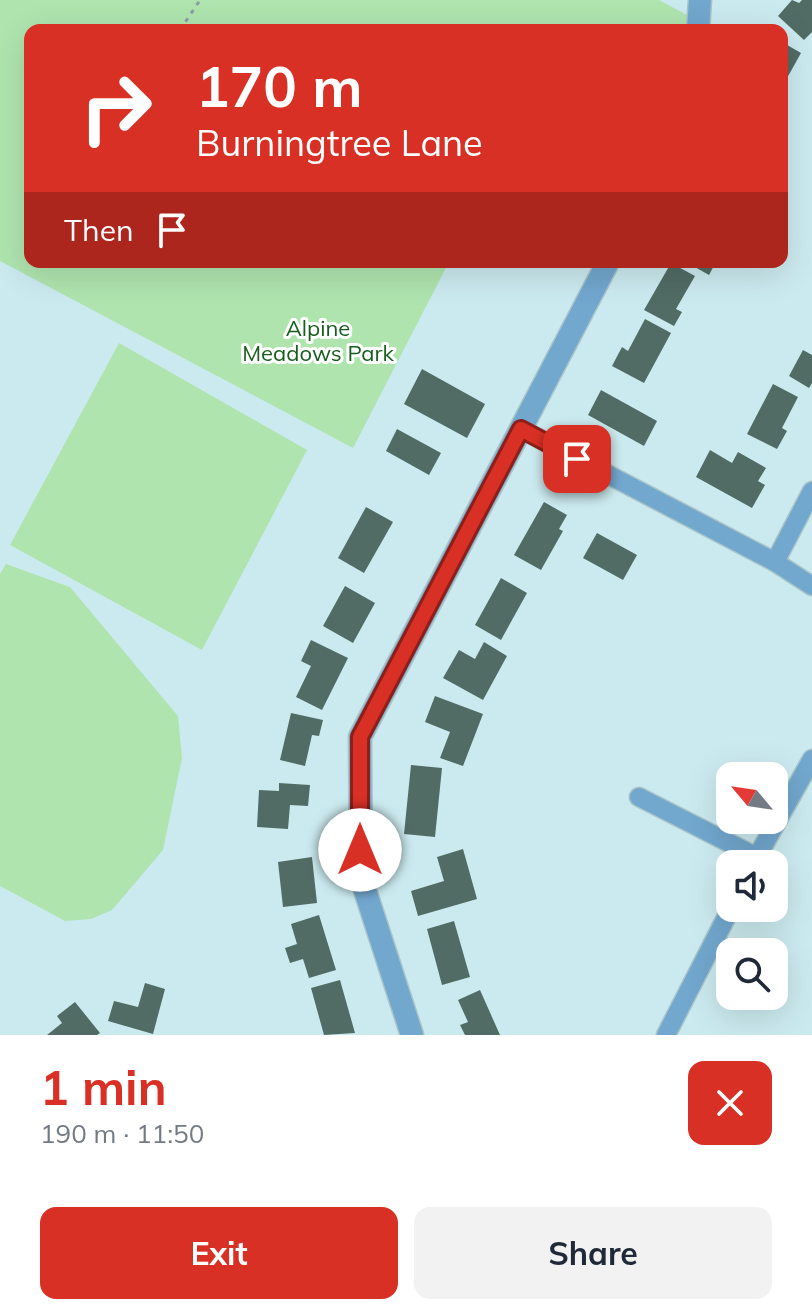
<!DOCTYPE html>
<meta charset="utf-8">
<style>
body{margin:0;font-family:Mulish,sans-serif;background:#f2f2f3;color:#1f2937;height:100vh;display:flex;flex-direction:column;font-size:30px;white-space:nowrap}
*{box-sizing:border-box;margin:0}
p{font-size:26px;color:#747a83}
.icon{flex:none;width:44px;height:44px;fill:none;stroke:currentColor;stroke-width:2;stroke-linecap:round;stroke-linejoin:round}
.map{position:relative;height:1035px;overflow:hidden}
.details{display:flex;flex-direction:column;background:#fff;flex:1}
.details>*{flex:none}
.hud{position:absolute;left:24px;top:24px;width:764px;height:244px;border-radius:16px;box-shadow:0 8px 32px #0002;background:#d93025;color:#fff;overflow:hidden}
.needle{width:52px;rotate:299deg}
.tools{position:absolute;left:716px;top:762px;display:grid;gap:16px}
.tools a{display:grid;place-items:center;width:72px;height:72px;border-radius:16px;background:#fff;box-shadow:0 8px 32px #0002;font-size:40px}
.pin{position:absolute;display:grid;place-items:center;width:68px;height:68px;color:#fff;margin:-34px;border-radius:16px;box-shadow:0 4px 12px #0006}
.me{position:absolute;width:88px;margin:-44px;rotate:0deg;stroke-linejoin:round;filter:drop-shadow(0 0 6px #0008)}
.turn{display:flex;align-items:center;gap:28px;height:168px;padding:0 40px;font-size:36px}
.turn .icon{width:104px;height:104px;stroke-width:2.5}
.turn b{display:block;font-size:56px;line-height:68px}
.then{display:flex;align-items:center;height:76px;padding:0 40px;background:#0003;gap:16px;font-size:30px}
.round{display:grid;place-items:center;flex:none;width:84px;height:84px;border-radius:16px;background:#f2f2f3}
.head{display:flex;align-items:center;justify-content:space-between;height:136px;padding:0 40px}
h1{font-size:48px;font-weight:700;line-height:60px;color:#d93025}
.action{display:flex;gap:16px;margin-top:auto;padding:16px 40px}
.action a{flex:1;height:92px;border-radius:16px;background:#d93025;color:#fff;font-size:32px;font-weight:700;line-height:92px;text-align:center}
.action a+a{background:#f2f2f3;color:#1f2937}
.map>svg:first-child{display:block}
.green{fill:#afe4af}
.building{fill:#516c65}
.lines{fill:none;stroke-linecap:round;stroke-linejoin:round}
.minor-casing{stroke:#a9c5c9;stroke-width:21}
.tertiary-casing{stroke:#a9c5c9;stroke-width:25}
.path{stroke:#869ea2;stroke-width:3;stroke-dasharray:4 6;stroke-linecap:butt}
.minor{stroke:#72a7ce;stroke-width:18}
.tertiary{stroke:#72a7ce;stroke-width:22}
.route-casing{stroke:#8d1f18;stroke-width:20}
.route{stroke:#d93025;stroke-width:14}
.labels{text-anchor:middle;stroke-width:6;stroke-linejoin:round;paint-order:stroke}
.park-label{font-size:22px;fill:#175e1e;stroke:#fff}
</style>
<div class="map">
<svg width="812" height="1035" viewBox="0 0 812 1035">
<rect width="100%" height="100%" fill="#cbeaef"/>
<g class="green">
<polygon points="0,0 659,0 687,15 685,30 30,30 30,262 449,262 353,448 0,261"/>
<polygon points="119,343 307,450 202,650 10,545"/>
<polygon points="6,564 70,587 178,716 182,758 163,850 112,910 91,919 65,921 0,886 0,574"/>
</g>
<g class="building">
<polygon points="792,0 799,3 802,0 812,0 812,32 804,40 778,16"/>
<polygon points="782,42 801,53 782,87"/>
<polygon points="686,262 716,262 709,275"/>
<polygon points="671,263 695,276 676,309 682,312 674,326 644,310"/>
<polygon points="645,319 671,333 644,383 612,366 622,347 628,351"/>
<polygon points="803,350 812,355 812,383 809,388 789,376"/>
<polygon points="422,369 485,404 467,438 404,404"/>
<polygon points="773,384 798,397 782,428 787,431 777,449 747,434"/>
<polygon points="601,390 657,421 644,446 588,415"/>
<polygon points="397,429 441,453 429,475 386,451"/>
<polygon points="710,450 732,463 738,452 766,468 758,481 765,485 752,508 696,477"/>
<polygon points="544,502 567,515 559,529 563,531 541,570 514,555"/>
<polygon points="366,507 393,522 364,573 338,558"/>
<polygon points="597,533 637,555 623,580 583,558"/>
<polygon points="501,578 527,593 501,640 475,625"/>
<polygon points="345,586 375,603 353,643 323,626"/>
<polygon points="311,640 348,658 322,710 296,697 311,666 301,661"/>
<polygon points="484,642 507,656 483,700 443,678 459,650 475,659"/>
<polygon points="435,696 483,714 463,766 440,758 450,732 425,722"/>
<polygon points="291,713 323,720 319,736 312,735 305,766 280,760"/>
<polygon points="411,765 442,768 435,837 404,834"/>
<polygon points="279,783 310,785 308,806 290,805 288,829 257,827 259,790 279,791"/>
<polygon points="463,849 477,899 418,916 411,891 444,881 437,857"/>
<polygon points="312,857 317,903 283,907 278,862"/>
<polygon points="319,915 336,970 309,978 303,959 290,963 285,948 297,944 291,924"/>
<polygon points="454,921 470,977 442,985 427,929"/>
<polygon points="340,980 355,1033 324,1035 311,988"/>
<polygon points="145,983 165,989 153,1034 108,1021 114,1001 138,1007"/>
<polygon points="480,990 500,1035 465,1035 460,1025 468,1022 458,1000"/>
<polygon points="75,1002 100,1033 97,1035 47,1035 62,1023 57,1016"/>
</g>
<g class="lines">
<g class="minor-casing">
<g id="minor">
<polyline points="521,429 775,562 812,586"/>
<polyline points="775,562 812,491"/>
<polyline points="639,797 757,857"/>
<polyline points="753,864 812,759"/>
<polyline points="666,1035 731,908"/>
</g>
</g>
<g class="tertiary-casing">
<g id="tertiary">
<polyline points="698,30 700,0"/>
<polyline points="412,1035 361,878 360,737 608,262"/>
</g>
</g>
<polyline class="path" points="180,30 200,0"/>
<use href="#minor" class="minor"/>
<use href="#tertiary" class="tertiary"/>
</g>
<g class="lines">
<g class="route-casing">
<polyline id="route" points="360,850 360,737 521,429 577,459"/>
</g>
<use href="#route" class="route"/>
</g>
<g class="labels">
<g class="park-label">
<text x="318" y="336">Alpine<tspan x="318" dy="25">Meadows Park</tspan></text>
</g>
</g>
</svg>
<div class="tools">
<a><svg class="needle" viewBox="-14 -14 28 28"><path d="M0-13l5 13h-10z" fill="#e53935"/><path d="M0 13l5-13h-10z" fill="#747a83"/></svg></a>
<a><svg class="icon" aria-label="sound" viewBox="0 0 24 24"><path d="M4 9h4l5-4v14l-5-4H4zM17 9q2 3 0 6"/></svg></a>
<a><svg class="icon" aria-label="search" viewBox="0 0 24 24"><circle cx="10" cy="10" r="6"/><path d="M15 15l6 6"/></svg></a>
</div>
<div class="pin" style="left:577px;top:459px;background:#d93025"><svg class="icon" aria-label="arrive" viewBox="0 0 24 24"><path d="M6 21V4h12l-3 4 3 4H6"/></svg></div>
<svg class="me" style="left:360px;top:850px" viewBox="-20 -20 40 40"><circle r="19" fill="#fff"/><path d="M0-13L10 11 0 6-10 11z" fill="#d93025"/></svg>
<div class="hud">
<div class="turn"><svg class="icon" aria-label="right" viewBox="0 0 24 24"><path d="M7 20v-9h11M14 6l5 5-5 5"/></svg><div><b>170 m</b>Burningtree Lane</div></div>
<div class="then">Then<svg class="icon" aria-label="arrive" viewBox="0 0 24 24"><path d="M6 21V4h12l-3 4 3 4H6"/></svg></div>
</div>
</div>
<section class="details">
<div class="head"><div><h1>1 min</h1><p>190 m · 11:50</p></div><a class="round" style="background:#d93025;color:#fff"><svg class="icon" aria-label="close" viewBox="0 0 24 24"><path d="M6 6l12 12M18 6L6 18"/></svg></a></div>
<div class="action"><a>Exit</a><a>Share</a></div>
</section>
